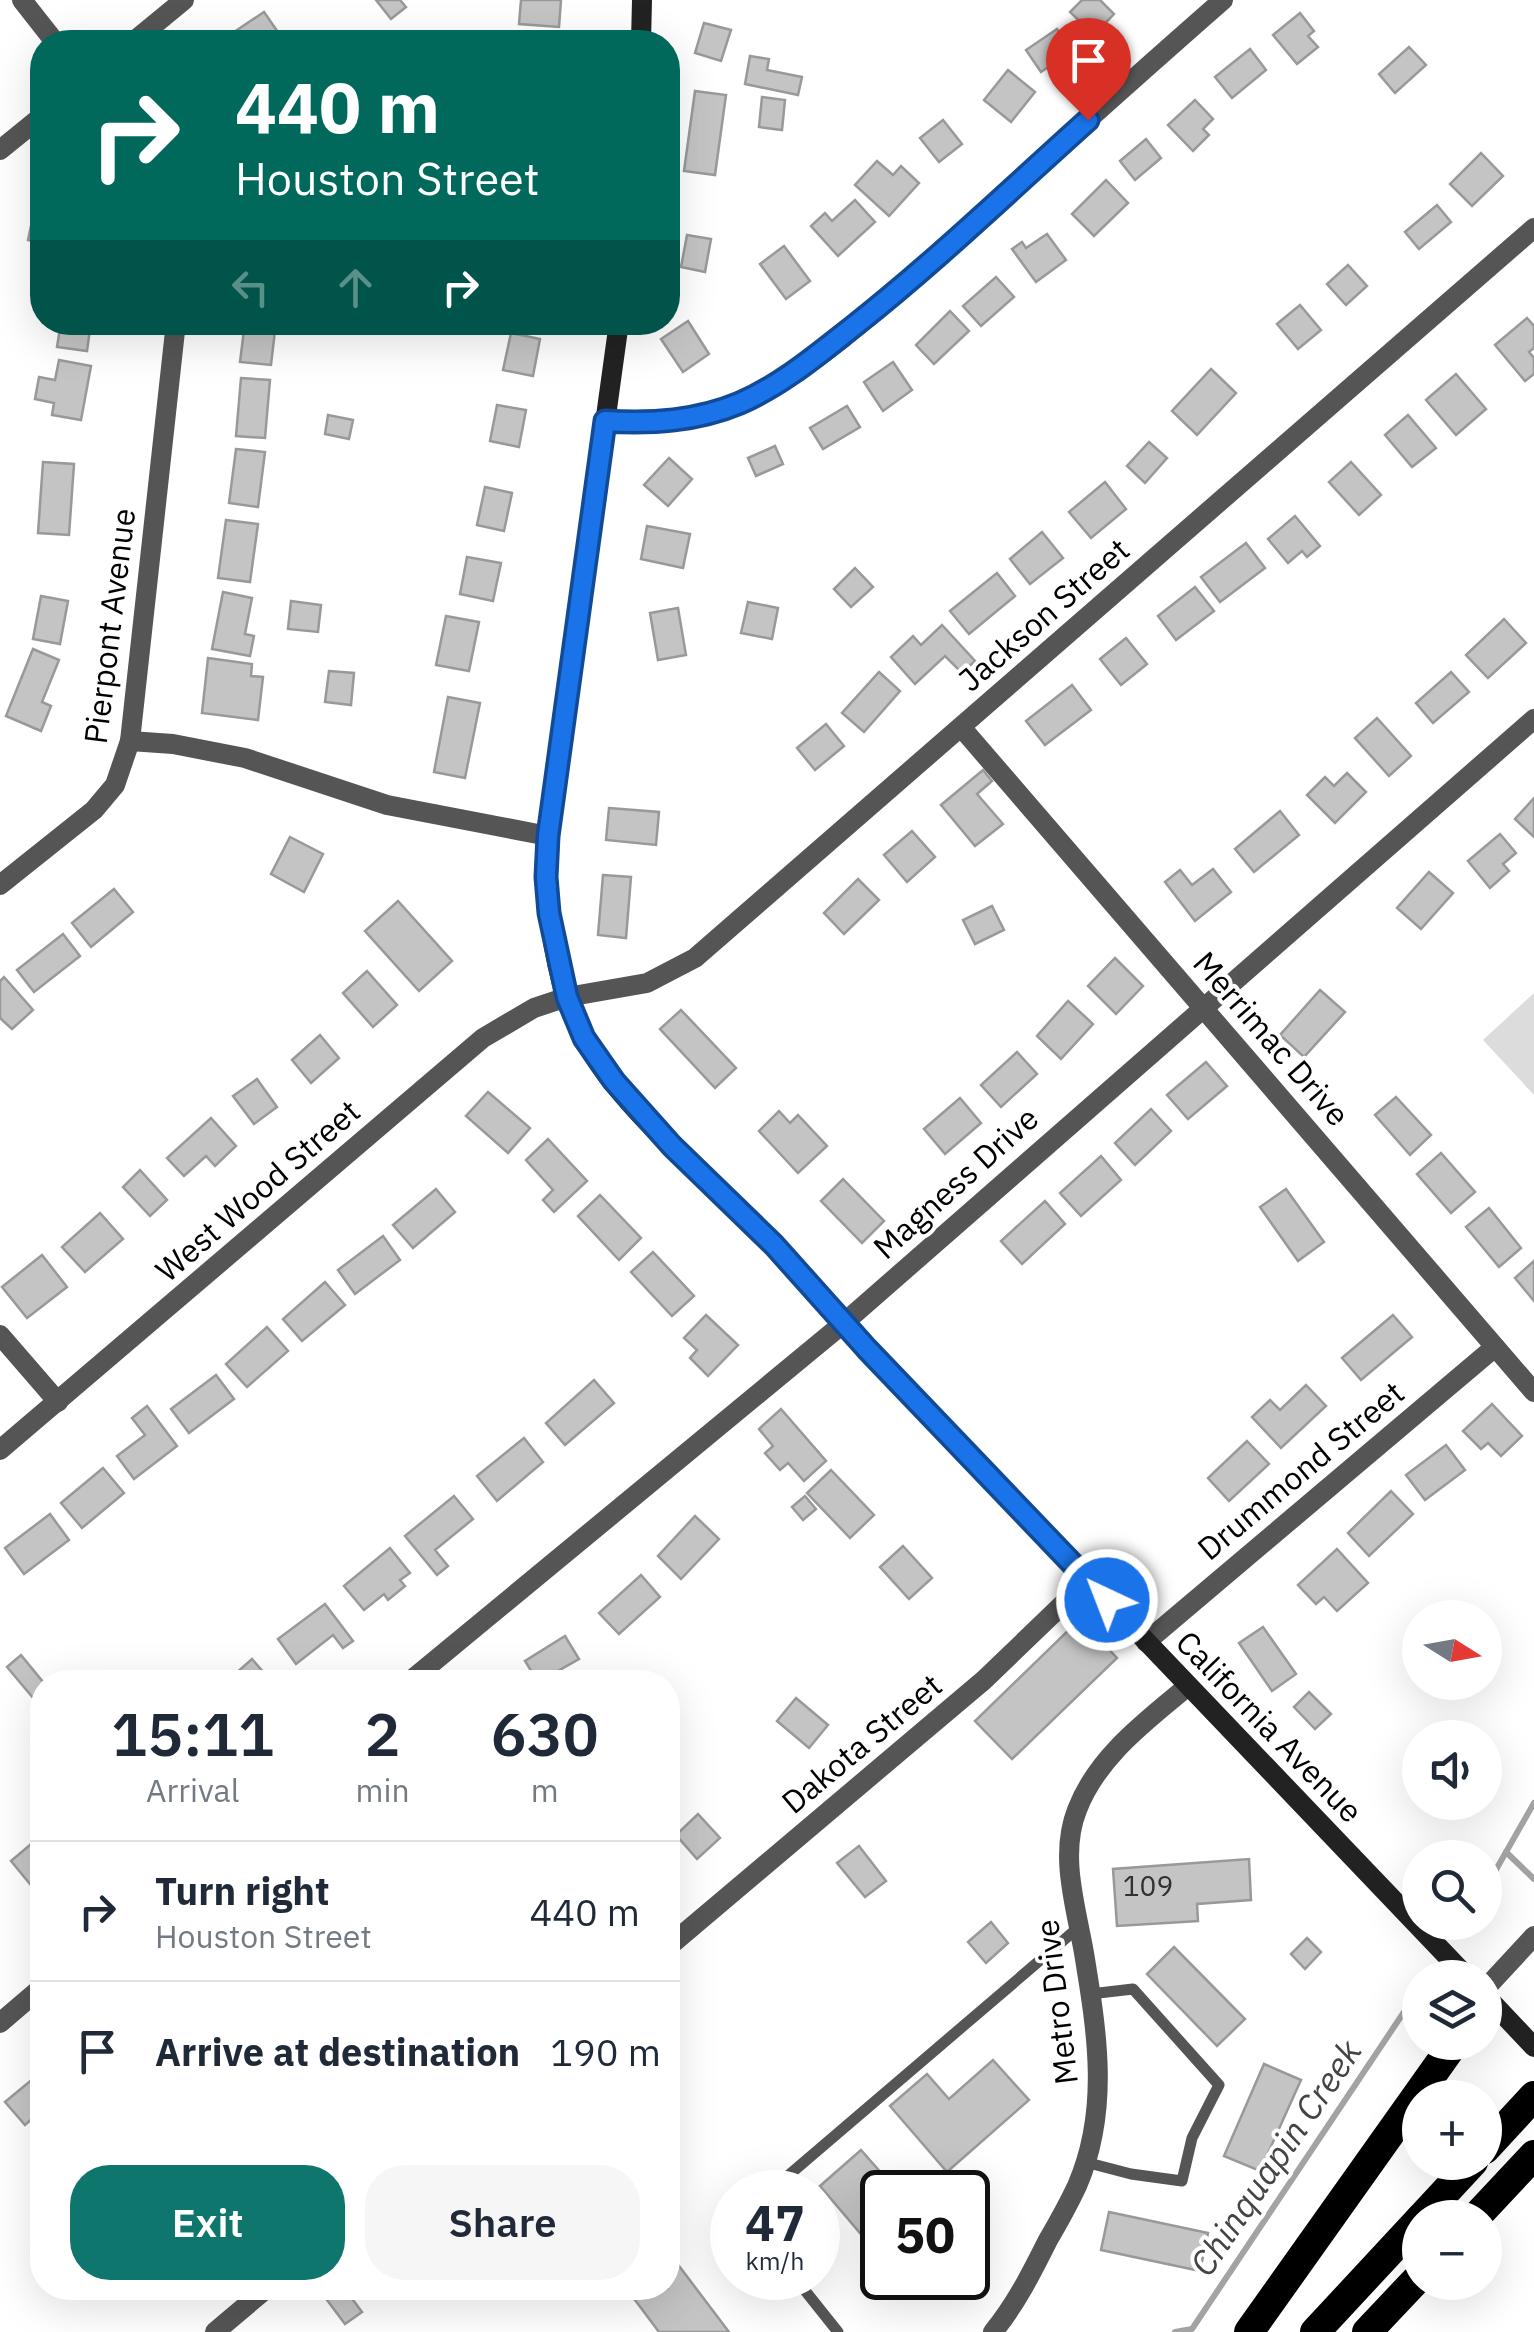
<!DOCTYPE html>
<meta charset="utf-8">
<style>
body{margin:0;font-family:"IBM Plex Sans",sans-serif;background:#f6f6f7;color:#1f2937;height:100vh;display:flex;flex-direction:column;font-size:38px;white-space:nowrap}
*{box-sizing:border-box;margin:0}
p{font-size:32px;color:#747a83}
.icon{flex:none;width:55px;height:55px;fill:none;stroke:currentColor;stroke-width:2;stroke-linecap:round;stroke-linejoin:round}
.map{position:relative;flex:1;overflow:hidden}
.sheet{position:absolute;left:30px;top:1670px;width:650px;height:630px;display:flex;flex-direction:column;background:#fff;border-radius:40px;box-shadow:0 10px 40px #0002}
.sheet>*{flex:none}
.top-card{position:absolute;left:30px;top:30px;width:650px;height:305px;border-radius:40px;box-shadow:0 10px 40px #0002;background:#00695c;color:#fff;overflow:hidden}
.needle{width:65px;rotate:101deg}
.fabs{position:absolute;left:1402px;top:1600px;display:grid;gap:20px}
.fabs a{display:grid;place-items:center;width:100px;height:100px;border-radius:50%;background:#fff;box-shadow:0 10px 40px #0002;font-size:50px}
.speed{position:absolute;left:710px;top:2170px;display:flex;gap:20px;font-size:50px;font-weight:700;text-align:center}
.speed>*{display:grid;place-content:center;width:130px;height:130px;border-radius:50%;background:#fff;box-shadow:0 10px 40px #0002;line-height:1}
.speed small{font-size:25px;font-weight:400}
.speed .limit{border:5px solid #111;border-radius:15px;background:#fff;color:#111}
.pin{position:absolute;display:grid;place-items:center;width:85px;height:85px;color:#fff;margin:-102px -42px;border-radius:50% 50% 50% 0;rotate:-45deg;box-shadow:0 0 10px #0007}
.pin .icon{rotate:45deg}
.me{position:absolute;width:110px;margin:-55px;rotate:317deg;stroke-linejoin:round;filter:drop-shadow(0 0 8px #0008)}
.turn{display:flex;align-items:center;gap:35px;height:210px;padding:0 40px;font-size:45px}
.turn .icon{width:130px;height:130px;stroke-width:2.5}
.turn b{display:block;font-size:70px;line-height:85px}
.lanes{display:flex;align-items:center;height:95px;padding:0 40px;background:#0003;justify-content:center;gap:50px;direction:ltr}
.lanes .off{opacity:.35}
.eta{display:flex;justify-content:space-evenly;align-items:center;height:170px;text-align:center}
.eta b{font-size:60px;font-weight:600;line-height:70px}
.button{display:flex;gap:20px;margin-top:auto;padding:20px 40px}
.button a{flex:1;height:115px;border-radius:40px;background:#0f766e;color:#fff;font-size:40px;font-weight:600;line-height:115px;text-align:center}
.button a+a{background:#f6f6f7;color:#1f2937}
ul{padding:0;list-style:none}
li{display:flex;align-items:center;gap:30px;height:140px;padding:0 40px;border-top:2px solid #e0e1e3}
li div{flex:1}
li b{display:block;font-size:38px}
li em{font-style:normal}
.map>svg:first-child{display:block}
.green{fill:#dcdcdc}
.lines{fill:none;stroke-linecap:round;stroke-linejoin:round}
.stream{stroke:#a3a3a3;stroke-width:6}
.building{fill:#c4c4c4;stroke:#999;stroke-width:2.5}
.service{stroke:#555;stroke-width:11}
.minor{stroke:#555;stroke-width:20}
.tertiary{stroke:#555;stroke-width:20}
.secondary{stroke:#222;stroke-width:20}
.motorway{stroke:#000;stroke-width:30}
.route-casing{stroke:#114b97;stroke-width:25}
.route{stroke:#1a73e8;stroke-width:18}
.labels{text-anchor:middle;stroke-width:8;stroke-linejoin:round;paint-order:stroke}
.number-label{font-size:28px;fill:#313131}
.street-label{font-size:32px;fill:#000;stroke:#fff}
.water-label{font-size:35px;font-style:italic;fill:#444;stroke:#fff}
</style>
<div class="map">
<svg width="1534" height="2332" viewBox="0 0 1534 2332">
<rect width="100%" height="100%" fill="#fff"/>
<polygon class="green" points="1534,993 1534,1095 1483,1040"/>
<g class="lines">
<g class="stream">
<polyline points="1506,1852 1534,1879"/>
<polyline points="1485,1889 1534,1803"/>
<polyline points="1463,1928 1467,1922"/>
<polyline points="1175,2332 1192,2329 1412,2000"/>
</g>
</g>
<g class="building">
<polygon points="376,0 400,0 406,7 391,19"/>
<polygon points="521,0 561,0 559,27 519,24"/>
<polygon points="1082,0 1100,0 1114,14 1094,35 1070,12"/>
<polygon points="264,12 282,38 276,42 246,42 237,30"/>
<polygon points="1300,13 1314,31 1308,36 1318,47 1297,64 1273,35"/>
<polygon points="704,23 731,30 721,61 695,53"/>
<polygon points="1057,29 1071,51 1041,72 1026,50"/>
<polygon points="1409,47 1426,65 1395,93 1379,74"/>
<polygon points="1250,49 1266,70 1232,98 1215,77"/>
<polygon points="750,56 769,59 767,70 802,77 798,95 745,84"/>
<polygon points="1008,70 1035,92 1011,122 984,100"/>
<polygon points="695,91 726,95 715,175 684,171"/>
<polygon points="762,97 785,100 782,130 759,127"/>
<polygon points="1195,100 1213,119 1203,129 1209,135 1193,151 1168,125"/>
<polygon points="943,120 962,144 939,162 920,138"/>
<polygon points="1146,139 1161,158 1135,180 1120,161"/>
<polygon points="1481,153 1503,176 1472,206 1450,184"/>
<polygon points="877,161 893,175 901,166 919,183 889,216 855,185"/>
<polygon points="1106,180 1128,203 1094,236 1072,214"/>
<polygon points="855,200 875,222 838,256 811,226 825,213 832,221"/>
<polygon points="1437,205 1451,222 1419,249 1405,232"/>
<polygon points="34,212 42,213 42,243 28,240"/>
<polygon points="1047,234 1066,260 1036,282 1012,249 1022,242 1026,248"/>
<polygon points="687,235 711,239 705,272 681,267"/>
<polygon points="784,246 810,281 786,299 760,264"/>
<polygon points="1348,265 1367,286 1346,305 1327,284"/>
<polygon points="996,277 1014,297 981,326 963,306"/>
<polygon points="1300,305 1321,330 1298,349 1277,324"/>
<polygon points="950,311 969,331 934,364 916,345"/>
<polygon points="1527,318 1534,326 1534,348 1529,352 1534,358 1534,374 1525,381 1495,345"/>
<polygon points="688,321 709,354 683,372 661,339"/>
<polygon points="61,322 91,322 87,351 57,347"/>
<polygon points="245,322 276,322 271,365 240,362"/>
<polygon points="511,333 540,339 533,376 503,370"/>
<polygon points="59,360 91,366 81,420 52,415 54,403 35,399 39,377 55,380"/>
<polygon points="893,362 912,390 883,411 864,382"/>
<polygon points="1211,369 1236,393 1197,435 1172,411"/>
<polygon points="1456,374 1486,409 1456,435 1426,400"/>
<polygon points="241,378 270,380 265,438 236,436"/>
<polygon points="497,405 526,410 519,447 490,441"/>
<polygon points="847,406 860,427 823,449 810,428"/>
<polygon points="328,415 353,420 349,439 325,434"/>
<polygon points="1408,415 1436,448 1412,467 1385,435"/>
<polygon points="1149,442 1167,458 1145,483 1127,466"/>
<polygon points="775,446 783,464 756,476 748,458"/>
<polygon points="236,449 265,452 258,507 229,503"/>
<polygon points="669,458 692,479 668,506 644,485"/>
<polygon points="43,462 74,464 69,535 38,533"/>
<polygon points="1351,462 1381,495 1359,515 1329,482"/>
<polygon points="1105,482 1126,509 1091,538 1069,512"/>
<polygon points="485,487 512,493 504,531 477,525"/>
<polygon points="1295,516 1320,546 1307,557 1302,551 1288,563 1268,539"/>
<polygon points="226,520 258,524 250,582 218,578"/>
<polygon points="647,526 690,534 683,568 641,559"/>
<polygon points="1042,532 1063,558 1030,584 1010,559"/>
<polygon points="1246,543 1265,568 1220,602 1201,577"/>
<polygon points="467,557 501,563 493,601 460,594"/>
<polygon points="855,568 873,587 851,607 834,589"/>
<polygon points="997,573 1015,596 969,634 950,611"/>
<polygon points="1195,587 1214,611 1176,640 1158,616"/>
<polygon points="223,592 252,598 245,634 254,636 250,656 212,649"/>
<polygon points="41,596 68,601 60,644 33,639"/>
<polygon points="291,601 321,605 318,632 288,629"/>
<polygon points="748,602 778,608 772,639 741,633"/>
<polygon points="678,608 686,655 658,660 650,613"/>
<polygon points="446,616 479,622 469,671 436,665"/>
<polygon points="1504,619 1526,643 1488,678 1466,655"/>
<polygon points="942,625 975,661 962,673 945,656 915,684 891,657 913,636 921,645"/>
<polygon points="1126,638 1147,664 1121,685 1100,659"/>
<polygon points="33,649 59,660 42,702 51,706 41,731 6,716"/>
<polygon points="208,658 252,664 251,676 263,677 258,720 202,713"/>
<polygon points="329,671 354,673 351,705 325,702"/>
<polygon points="879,672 900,691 864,732 842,713"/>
<polygon points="1451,672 1469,692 1433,723 1416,703"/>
<polygon points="1072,685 1091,710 1045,745 1026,721"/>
<polygon points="448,697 480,703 465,778 434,772"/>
<polygon points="1377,718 1411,756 1389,776 1355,738"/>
<polygon points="826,724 844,746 815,770 797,748"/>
<polygon points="983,770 992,781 977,794 1003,824 975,846 941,805"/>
<polygon points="1347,773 1366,792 1335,823 1307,795 1325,777 1334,786"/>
<polygon points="1534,798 1534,837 1515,819"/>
<polygon points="609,808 659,812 656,845 606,840"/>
<polygon points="1280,811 1299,835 1254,872 1235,849"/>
<polygon points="912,831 935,857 907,882 884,855"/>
<polygon points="1500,834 1516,853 1503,864 1509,871 1490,888 1468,861"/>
<polygon points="290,837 323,854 304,892 271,874"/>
<polygon points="1213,869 1231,892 1195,921 1165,882 1180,870 1192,885"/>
<polygon points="1429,872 1453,893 1421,929 1397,908"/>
<polygon points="603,875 631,877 626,938 598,935"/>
<polygon points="858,879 879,900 844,934 824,913"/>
<polygon points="114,889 133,912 91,947 72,923"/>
<polygon points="398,901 452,961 419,991 365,931"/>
<polygon points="992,906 1004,930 975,944 963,920"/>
<polygon points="63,934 80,956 34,992 17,970"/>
<polygon points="1115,958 1143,986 1116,1014 1088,986"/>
<polygon points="367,971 397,1005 373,1027 343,993"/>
<polygon points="4,977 33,1010 12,1029 0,1018 0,981"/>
<polygon points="1320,990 1345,1012 1304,1057 1280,1035"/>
<polygon points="1068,1001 1093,1024 1061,1059 1037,1036"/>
<polygon points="681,1010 736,1068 715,1088 660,1029"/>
<polygon points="320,1035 339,1058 311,1083 292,1060"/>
<polygon points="1017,1052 1037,1074 1001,1107 981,1085"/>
<polygon points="1206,1062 1227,1086 1188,1119 1167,1095"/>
<polygon points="257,1079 277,1107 254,1124 233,1096"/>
<polygon points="488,1092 530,1128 508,1153 466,1116"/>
<polygon points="1396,1097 1431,1135 1410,1155 1375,1115"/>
<polygon points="960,1098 981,1123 945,1154 924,1129"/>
<polygon points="1151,1109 1171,1131 1135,1165 1115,1143"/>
<polygon points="779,1111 790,1123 798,1115 827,1146 798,1173 759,1131"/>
<polygon points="211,1118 236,1146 215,1166 206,1156 184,1176 167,1158"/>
<polygon points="548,1139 587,1181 554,1212 543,1200 553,1190 526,1160"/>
<polygon points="1441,1153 1475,1192 1451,1213 1417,1174"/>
<polygon points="1101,1156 1121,1180 1081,1216 1060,1193"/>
<polygon points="140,1170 167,1200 150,1216 123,1187"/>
<polygon points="843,1179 884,1221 862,1243 821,1201"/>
<polygon points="436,1189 455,1212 413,1248 393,1225"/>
<polygon points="1286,1189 1324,1242 1298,1261 1260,1207"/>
<polygon points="600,1195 641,1238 619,1260 578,1216"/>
<polygon points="1045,1201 1065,1224 1022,1264 1001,1241"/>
<polygon points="1489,1208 1521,1248 1499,1267 1466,1227"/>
<polygon points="100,1213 123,1239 85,1272 62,1247"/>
<polygon points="383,1236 400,1260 355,1294 338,1270"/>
<polygon points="653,1252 694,1296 672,1316 631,1272"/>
<polygon points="42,1255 67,1287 27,1318 2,1287"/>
<polygon points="1534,1261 1534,1301 1515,1278"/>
<polygon points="325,1282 345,1305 302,1341 283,1319"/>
<polygon points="706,1315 738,1345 708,1376 690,1358 697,1350 684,1338"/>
<polygon points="1393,1315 1412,1337 1361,1380 1342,1358"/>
<polygon points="267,1327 288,1351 247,1387 226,1364"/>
<polygon points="216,1375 234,1399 189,1433 171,1409"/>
<polygon points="594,1380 614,1403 565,1445 546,1423"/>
<polygon points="1306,1385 1326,1406 1281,1448 1252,1417 1270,1400 1280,1410"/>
<polygon points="1492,1404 1522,1436 1501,1456 1488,1443 1481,1449 1463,1431"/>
<polygon points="147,1406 177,1446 134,1479 117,1456 145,1435 132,1418"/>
<polygon points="781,1409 826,1461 804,1481 788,1463 780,1470 765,1453 773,1446 759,1429"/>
<polygon points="524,1438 543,1462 497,1501 477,1476"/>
<polygon points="1247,1441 1269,1464 1229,1501 1208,1478"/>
<polygon points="1446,1445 1465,1470 1425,1500 1406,1475"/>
<polygon points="103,1468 124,1493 82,1528 61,1503"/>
<polygon points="831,1470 874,1515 850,1538 807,1493"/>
<polygon points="1391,1491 1413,1514 1369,1556 1348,1533"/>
<polygon points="454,1496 473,1519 435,1550 448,1566 437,1575 405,1536"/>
<polygon points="805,1496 816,1509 803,1520 792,1507"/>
<polygon points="50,1514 69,1540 24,1574 5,1548"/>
<polygon points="695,1516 719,1539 681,1579 658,1556"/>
<polygon points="903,1546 932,1578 909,1599 880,1567"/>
<polygon points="390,1548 410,1573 400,1580 405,1586 388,1600 384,1594 364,1610 344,1586"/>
<polygon points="1337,1549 1368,1583 1337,1611 1324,1597 1316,1604 1298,1585"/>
<polygon points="641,1575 660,1597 619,1634 599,1613"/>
<polygon points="325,1604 353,1641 343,1648 333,1635 296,1664 278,1639"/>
<polygon points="1080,1619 1117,1658 1012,1759 975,1721"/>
<polygon points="1263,1627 1296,1674 1272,1691 1239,1643"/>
<polygon points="565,1636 579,1659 551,1675 556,1682 538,1682 525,1661"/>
<polygon points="21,1655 43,1682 42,1692 34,1699 7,1667"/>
<polygon points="252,1659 272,1682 226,1682"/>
<polygon points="1309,1692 1331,1714 1315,1729 1294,1707"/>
<polygon points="796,1698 828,1725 809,1748 777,1721"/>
<polygon points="698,1814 720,1838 697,1859 676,1835"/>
<polygon points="42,1835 42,1875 30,1884 11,1861"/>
<polygon points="859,1846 886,1881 865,1897 837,1863"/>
<polygon points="1249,1859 1251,1900 1197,1904 1198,1921 1117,1926 1113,1869"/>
<polygon points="991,1922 1008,1943 986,1963 968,1942"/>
<polygon points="1307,1938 1321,1952 1305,1969 1291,1954"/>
<polygon points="1174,1947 1245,2019 1217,2046 1147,1974"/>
<polygon points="993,2060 1029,2100 947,2172 890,2106 927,2074 949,2099"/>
<polygon points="1264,2064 1301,2080 1260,2171 1224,2156"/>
<polygon points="40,2073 42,2110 25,2125 5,2102"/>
<polygon points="861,2150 898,2192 882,2192 882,2259 820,2186"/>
<polygon points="1109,2212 1208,2233 1200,2271 1101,2250"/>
<polygon points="670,2254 729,2332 659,2332 626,2288 668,2288 668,2256"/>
<polygon points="335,2288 344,2288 362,2312 345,2324 324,2296"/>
</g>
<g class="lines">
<g class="service">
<polyline points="1085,2162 1131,2174 1182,2181 1192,2138 1219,2085 1133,1989 1090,1994"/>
<polyline points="769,2192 1079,1927"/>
<polyline points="795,2278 838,2332"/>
</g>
<g class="minor">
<polyline points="22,0 55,42"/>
<polyline points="133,42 184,0"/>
<polyline points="0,150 42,116"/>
<path d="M605 421C651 424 696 421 739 403 816 371 895 294 957 238 1045 158 1134 78 1223 0"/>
<polyline points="961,727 1534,1392"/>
<polyline points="130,741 173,744 245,758 387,805 548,836"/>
<polyline points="0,885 94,810 115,785 130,741 176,322"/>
<polyline points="567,997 647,983 695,958 1534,228"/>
<polyline points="0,1335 58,1402"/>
<polyline points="1146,1642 1495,1347"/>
<polyline points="409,1682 845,1322 1534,719"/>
<polyline points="668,1947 984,1680 1088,1580"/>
<polyline points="0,2023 42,1987"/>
<polyline points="215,2332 267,2288"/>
<path d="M993 2332C1016 2304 1032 2272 1048 2240 1058 2223 1068 2205 1077 2186 1110 2110 1097 2032 1084 1953 1076 1907 1059 1855 1077 1810 1097 1757 1146 1721 1188 1686"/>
</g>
<g class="tertiary">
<polyline points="0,1450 483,1038 534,1008 567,997"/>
<polyline points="1485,1989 1534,1936"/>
</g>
<g class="secondary">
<polyline points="641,42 642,0"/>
<path d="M619 322 548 836C545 903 552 977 583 1038 614 1097 678 1152 726 1198 776 1246 824 1296 867 1349L1468 1978"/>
<polyline points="1485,1995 1534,2047"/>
</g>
<g class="motorway">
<polyline points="1485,2149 1534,2096"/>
<polyline points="1421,2218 1473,2162"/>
<polyline points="1475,2218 1534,2155"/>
<polyline points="1249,2332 1455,2042"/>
<polyline points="1315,2332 1420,2219"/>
<polyline points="1367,2332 1420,2276"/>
</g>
</g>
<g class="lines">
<g class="route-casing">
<path id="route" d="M1088 120C1011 189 935 262 854 326 817 355 783 384 740 403 697 421 652 424 605 421L548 836 546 877 549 913 567 997 584 1038 614 1081 672 1146 774 1245 867 1349 1107 1600"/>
</g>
<use href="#route" class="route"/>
</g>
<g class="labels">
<g class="number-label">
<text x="1148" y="1896">109</text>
</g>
<g class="street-label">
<text transform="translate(1044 615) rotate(-41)" y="11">Jackson Street</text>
<text transform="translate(110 626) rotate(-83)" y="11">Pierpont Avenue</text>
<text transform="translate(1271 1039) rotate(49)" y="11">Merrimac Drive</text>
<text transform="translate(956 1183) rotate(-42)" y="11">Magness Drive</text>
<text transform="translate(258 1191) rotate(-41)" y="11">West Wood Street</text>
<text transform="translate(1301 1471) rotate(-40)" y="11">Drummond Street</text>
<text transform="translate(1269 1727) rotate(46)" y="11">California Avenue</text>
<text transform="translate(862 1744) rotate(-40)" y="11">Dakota Street</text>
<text transform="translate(1057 2002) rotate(-97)" y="11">Metro Drive</text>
</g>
<g class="water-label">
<text transform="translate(1276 2158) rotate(-56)" y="12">Chinquapin Creek</text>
</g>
</g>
</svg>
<div class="fabs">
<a><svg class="needle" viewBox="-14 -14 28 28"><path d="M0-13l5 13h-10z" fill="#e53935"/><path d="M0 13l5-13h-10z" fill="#747a83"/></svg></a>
<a><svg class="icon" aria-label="sound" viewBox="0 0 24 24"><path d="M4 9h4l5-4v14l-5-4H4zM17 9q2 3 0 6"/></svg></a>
<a><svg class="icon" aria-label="search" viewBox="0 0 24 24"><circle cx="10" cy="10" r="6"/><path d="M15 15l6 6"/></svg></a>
<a><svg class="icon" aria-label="layers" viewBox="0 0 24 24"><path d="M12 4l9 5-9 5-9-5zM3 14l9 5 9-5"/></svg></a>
<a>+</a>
<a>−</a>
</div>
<div class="speed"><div>47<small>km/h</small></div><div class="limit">50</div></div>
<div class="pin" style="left:1088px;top:120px;background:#d93025"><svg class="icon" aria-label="arrive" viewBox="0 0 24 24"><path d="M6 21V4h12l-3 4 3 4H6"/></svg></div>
<svg class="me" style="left:1107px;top:1600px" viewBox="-20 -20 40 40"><circle r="17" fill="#1a73e8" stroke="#fff" stroke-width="3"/><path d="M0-11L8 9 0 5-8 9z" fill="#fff"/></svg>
<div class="top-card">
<div class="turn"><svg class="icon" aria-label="right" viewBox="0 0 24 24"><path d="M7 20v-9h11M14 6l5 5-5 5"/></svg><div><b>440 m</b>Houston Street</div></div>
<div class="lanes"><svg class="icon off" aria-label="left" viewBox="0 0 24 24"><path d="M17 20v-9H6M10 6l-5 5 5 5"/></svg><svg class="icon off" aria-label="ahead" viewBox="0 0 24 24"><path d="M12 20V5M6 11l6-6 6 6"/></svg><svg class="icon" aria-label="right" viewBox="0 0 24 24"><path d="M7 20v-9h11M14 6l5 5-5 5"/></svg></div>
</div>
<section class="sheet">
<div class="eta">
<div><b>15:11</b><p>Arrival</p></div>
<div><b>2</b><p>min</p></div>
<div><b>630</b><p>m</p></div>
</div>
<ul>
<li><svg class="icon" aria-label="right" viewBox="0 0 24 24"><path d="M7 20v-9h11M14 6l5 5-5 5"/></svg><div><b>Turn right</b><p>Houston Street</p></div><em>440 m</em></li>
<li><svg class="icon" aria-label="arrive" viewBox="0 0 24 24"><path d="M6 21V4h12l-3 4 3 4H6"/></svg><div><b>Arrive at destination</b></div><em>190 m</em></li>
</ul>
<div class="button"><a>Exit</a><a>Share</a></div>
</section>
</div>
